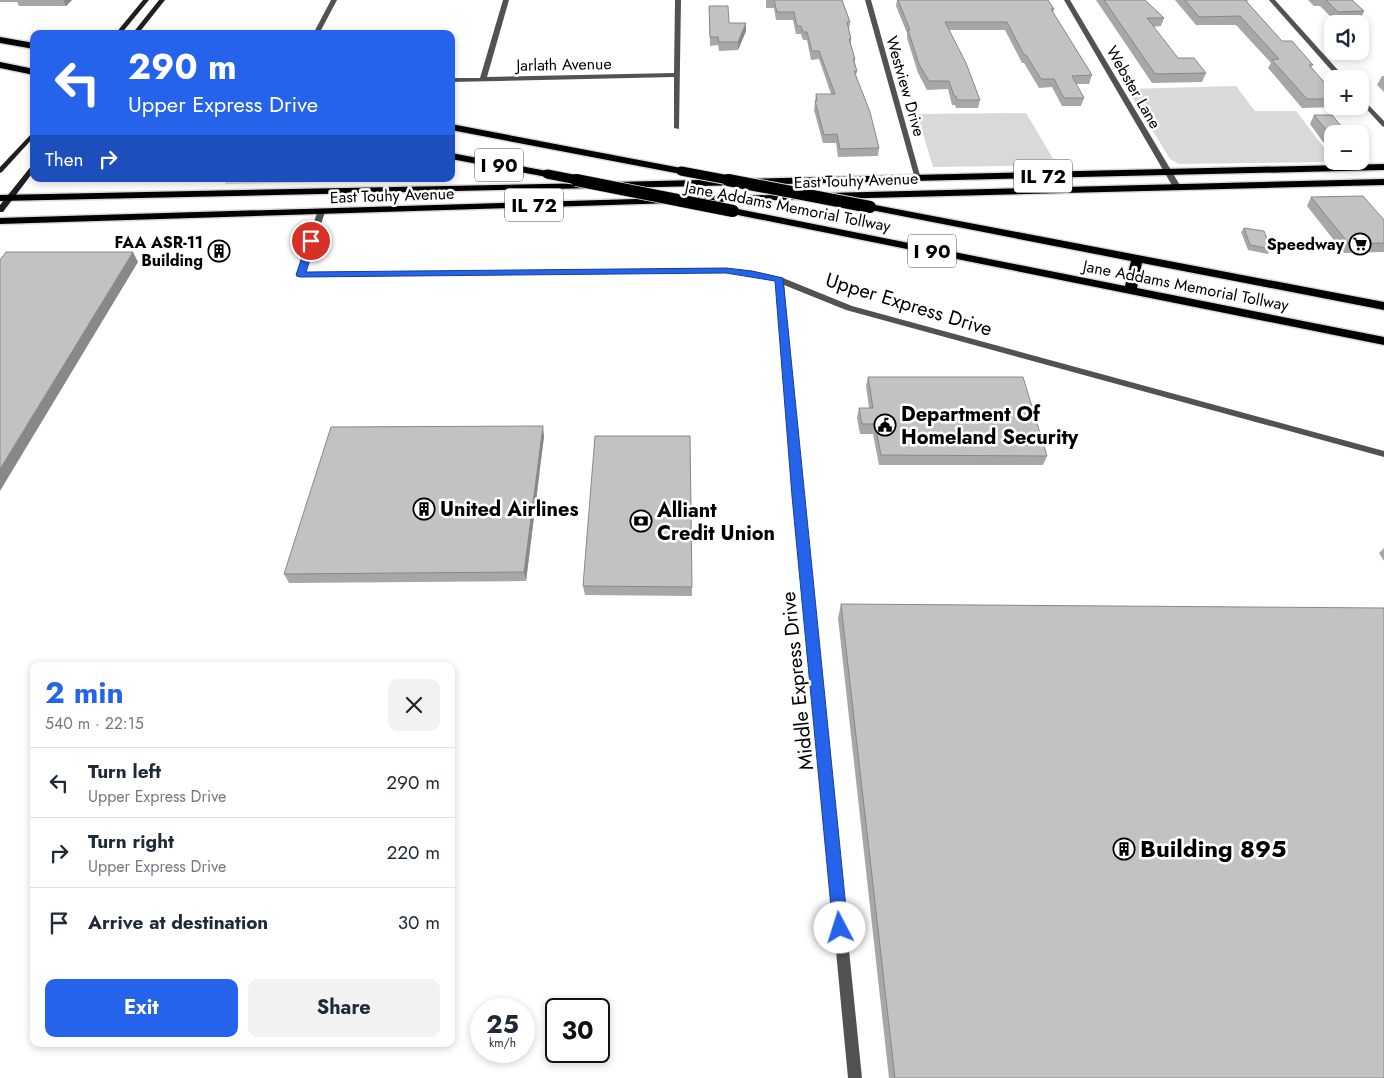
<!DOCTYPE html>
<meta charset="utf-8">
<style>
body{margin:0;font-family:Jost,sans-serif;background:#f2f2f3;color:#1f2937;height:100vh;display:flex;flex-direction:column;font-size:19px;white-space:nowrap}
*{box-sizing:border-box;margin:0}
p{font-size:16px;color:#747a83}
.icon{flex:none;width:28px;height:28px;fill:none;stroke:currentColor;stroke-width:2;stroke-linecap:round;stroke-linejoin:round}
.map{position:relative;flex:1;overflow:hidden}
.side{position:absolute;left:30px;top:662px;width:425px;height:385px;display:flex;flex-direction:column;background:#fff;border-radius:10px;box-shadow:0 2px 8px #0003}
.side>*{flex:none}
.banner{position:absolute;left:30px;top:30px;width:425px;height:152px;border-radius:10px;box-shadow:0 2px 8px #0003;background:#2563eb;color:#fff;overflow:hidden}
.controls{position:absolute;left:1324px;top:15px;display:grid;gap:10px}
.controls a{display:grid;place-items:center;width:45px;height:45px;border-radius:10px;background:#fff;box-shadow:0 2px 8px #0003;font-size:25px}
.speed{position:absolute;left:470px;top:998px;display:flex;gap:10px;font-size:25px;font-weight:700;text-align:center}
.speed>*{display:grid;place-content:center;width:65px;height:65px;border-radius:50%;background:#fff;box-shadow:0 2px 8px #0003;line-height:1}
.speed small{font-size:12px;font-weight:400}
.speed .limit{border:2px solid #111;border-radius:8px;background:#fff;color:#111}
.pin{position:absolute;display:grid;place-items:center;width:42px;height:42px;color:#fff;margin:-21px;border:2px solid #fff;border-radius:50%;box-shadow:0 1px 5px #0007}
.me{position:absolute;width:55px;margin:-28px;rotate:355deg;stroke-linejoin:round;filter:drop-shadow(0 0 4px #0008)}
.turn{display:flex;align-items:center;gap:18px;height:105px;padding:0 15px;font-size:22px}
.turn .icon{width:65px;height:65px;stroke-width:2.5}
.turn b{display:block;font-size:35px;line-height:42px}
.then{display:flex;align-items:center;height:48px;padding:0 15px;background:#0003;gap:10px;font-size:19px}
.round{display:grid;place-items:center;flex:none;width:52px;height:52px;border-radius:10px;background:#f2f2f3}
.overview{display:flex;align-items:center;justify-content:space-between;height:85px;padding:0 15px}
h1{font-size:30px;font-weight:700;line-height:38px;color:#2563eb}
.action{display:flex;gap:10px;margin-top:auto;padding:10px 15px}
.action a{flex:1;height:58px;border-radius:10px;background:#2563eb;color:#fff;font-size:20px;font-weight:700;line-height:58px;text-align:center}
.action a+a{background:#f2f2f3;color:#1f2937}
ul{padding:0;list-style:none}
li{display:flex;align-items:center;gap:15px;height:70px;padding:0 15px;border-top:1px solid #e0e1e3}
li div{flex:1}
li b{display:block;font-size:19px}
li em{font-style:normal}
.map>svg:first-child{display:block}
.green{fill:#d9d9d9}
.lines{fill:none;stroke-linecap:round;stroke-linejoin:round}
.primary-casing{stroke:#dbdbdb;stroke-width:3}
.motorway-casing{stroke:#dbdbdb;stroke-width:3}
.minor{fill:#525252;fill-rule:evenodd}
.secondary{fill:#1f1f1f;fill-rule:evenodd}
.primary{fill:#000;fill-rule:evenodd}
.motorway{fill:#000;fill-rule:evenodd}
.motorway-bridge-far1-casing{stroke:#dbdbdb;stroke-width:11;stroke-linecap:butt}
.motorway-bridge-casing{stroke:#dbdbdb;stroke-width:14;stroke-linecap:butt}
.motorway-bridge-far1{stroke:#000;stroke-width:9}
.motorway-bridge{stroke:#000;stroke-width:12}
.wall{fill:#a7a7a7}
.shaded-wall{fill:#888}
.building{fill:#c2c2c2;stroke:#888}
.route{fill:#2563eb;stroke:#184099}
.labels{text-anchor:middle;stroke-width:5;stroke-linejoin:round;paint-order:stroke}
.far-street-label{font-size:16px;fill:#000;stroke:#fff}
.far-poi-label{font-size:16px;font-weight:bold;fill:#000;stroke:#fff;text-anchor:end}
.shield{fill:#fff;stroke:#4c4c4c;stroke-width:1}
.shield-label{font-size:19px;font-weight:bold;fill:#000}
.street-label{font-size:20px;fill:#000;stroke:#fff}
.poi-label{font-size:20px;font-weight:bold;fill:#000;stroke:#fff;text-anchor:start}
.near-poi-label{font-size:24px;font-weight:bold;fill:#000;stroke:#fff;text-anchor:start}
</style>
<div class="map">
<svg width="1384" height="1078" viewBox="0 0 1384 1078">
<rect width="100%" height="100%" fill="#fff"/>
<g class="green">
<polygon points="1236,86 1255,111 1296,111 1332,158 1332,161 1336,162 1179,164 1170,159 1127,89"/>
<polygon points="1026,113 1057,165 933,167 917,114"/>
<polygon points="227,179 384,179 378,181 225,184"/>
</g>
<g class="lines">
<g class="primary-casing">
<g id="primary">
<polygon points="1384,164 1384,170 614,188 610,185 614,182"/>
<polygon points="1384,179 1384,185 827,199 823,196 827,193"/>
<polygon points="592,183 595,184 595,188 0,201 0,195"/>
<polygon points="805,194 809,197 808,199 692,203 688,200 692,197"/>
<polygon points="670,198 673,199 673,203 0,224 0,218"/>
</g>
</g>
<g class="motorway-casing">
<g id="motorway">
<polygon points="0,37 34,43 34,49 0,43"/>
<polygon points="0,62 34,69 34,75 0,68"/>
<polygon points="451,124 681,168 686,171 681,174 451,130"/>
<polygon points="451,153 547,171 552,174 547,177 451,159"/>
<polygon points="870,204 1384,302 1384,310 1142,263 1137,288 1384,337 1384,345 733,214 728,211 733,208 1125,286 1131,261 866,209 865,207"/>
</g>
</g>
<g class="minor">
<polygon points="331,0 337,0 319,34 313,34"/>
<polygon points="503,0 509,0 487,77 674,73 675,0 681,0 679,129 674,128 674,77 451,82 451,78 480,78"/>
<polygon points="865,0 871,0 921,179 920,180 915,179"/>
<polygon points="1064,0 1070,0 1181,187 1179,188 1173,187"/>
<polygon points="1269,0 1275,0 1346,79 1339,79"/>
<polygon points="1360,96 1384,121 1384,127 1382,126 1360,102"/>
<polygon points="318,210 325,212 305,273 726,268 753,271 783,278 852,306 1384,451 1384,457 846,310 784,285 803,496 862,1078 848,1078 793,496 776,281 753,275 726,272 297,277 296,275"/>
</g>
<g class="secondary">
<polygon points="143,0 149,0 121,34 115,34"/>
<polygon points="159,0 165,0 138,34 132,34"/>
<polygon points="34,131 34,137 2,172 0,173 0,167"/>
<polygon points="34,164 34,171 3,212 0,212 0,205 32,165"/>
</g>
<use href="#primary" class="primary"/>
<use href="#motorway" class="motorway"/>
<g class="motorway-bridge-far1-casing">
<g id="motorway-bridge-far1">
<polyline points="681,171 734,181"/>
<polyline points="547,174 583,181"/>
</g>
</g>
<g class="motorway-bridge-casing">
<g id="motorway-bridge">
<polyline points="576,180 733,211"/>
<polyline points="728,180 870,207"/>
</g>
</g>
<use href="#motorway-bridge-far1" class="motorway-bridge-far1"/>
<use href="#motorway-bridge" class="motorway-bridge"/>
</g>
<g class="wall">
<polygon points="0,0 72,0 66,6 19,6 17,2 0,2"/>
<polygon points="766,0 842,0 850,22 849,30 851,39 851,45 855,59 855,63 857,71 856,76 879,148 878,156 838,157 836,143 823,143 814,110 816,94 831,94 819,59 811,60 807,40 803,40 801,34 796,34 793,20 776,20 774,8 766,8"/>
<polygon points="897,0 1048,0 1054,9 1053,13 1092,75 1089,84 1076,84 1084,98 1081,106 1062,106 1052,87 1039,88 1024,63 1022,63 1005,30 949,30 980,100 978,108 956,108 955,105 952,105 948,89 927,90 918,73 907,38 907,33 896,6"/>
<polygon points="1096,0 1145,0 1164,18 1161,26 1153,27 1178,58 1206,73 1202,82 1152,83"/>
<polygon points="1175,0 1248,0 1247,2 1282,41 1313,65 1311,67 1332,91 1332,106 1336,106 1335,107 1302,108 1268,68 1271,63 1236,25 1196,25"/>
<polygon points="1308,0 1352,0 1364,11 1360,20 1334,20 1320,6 1314,6"/>
<polygon points="709,6 729,23 746,31 738,50 719,51 718,45 710,46"/>
<polygon points="1382,76 1384,76 1384,92 1377,85"/>
<polygon points="1314,115 1346,132 1346,134 1332,134 1332,142 1323,142 1310,124"/>
<polygon points="1311,197 1384,220 1384,252 1344,253 1307,206"/>
<polygon points="1244,228 1271,249 1268,254 1248,250 1241,232"/>
<polygon points="868,377 1047,456 1043,465 879,465 873,434 860,434 857,418 859,408 869,408 866,386"/>
<polygon points="544,436 526,581 289,583 284,574"/>
<polygon points="690,436 692,596 585,595 583,586"/>
<polygon points="1384,548 1384,561 1379,553"/>
<polygon points="841,604 1384,1078 889,1078 838,618"/>
</g>
<g class="shaded-wall">
<polygon points="63,0 72,0 66,6"/>
<polygon points="746,23 746,31 738,50 738,42"/>
<polygon points="133,252 138,262 0,491 0,469"/>
<polygon points="543,426 544,436 526,581 524,572"/>
</g>
<g class="building">
<polygon points="774,0 842,0 850,22 847,22 851,39 849,39 855,59 853,59 857,71 854,71 870,112 879,148 840,149 837,134 824,135 815,101 817,101 816,94 835,94 819,51 812,51 807,32 803,32 801,26 797,26 794,12 777,12"/>
<polygon points="898,0 1048,0 1054,9 1051,9 1092,75 1072,76 1084,98 1064,98 1054,79 1041,79 1026,55 1024,55 1007,22 945,22 966,63 980,100 957,100 956,96 954,96 949,81 929,81 919,64 908,30 910,30"/>
<polygon points="1104,0 1145,0 1164,18 1147,18 1178,58 1194,58 1206,73 1155,74"/>
<polygon points="1185,0 1245,0 1282,41 1292,41 1313,65 1309,65 1332,91 1332,99 1307,99 1272,60 1279,59 1240,16 1199,17"/>
<polygon points="1326,0 1352,0 1364,11 1338,12"/>
<polygon points="709,6 728,6 729,23 746,23 738,42 719,42 718,37 710,37"/>
<polygon points="1314,115 1332,115 1346,132 1328,132"/>
<polygon points="1363,196 1384,220 1384,243 1349,244 1311,197"/>
<polygon points="1244,228 1264,231 1271,249 1250,245"/>
<polygon points="6,252 133,252 0,469 0,260"/>
<polygon points="868,377 1023,377 1047,456 881,455 875,424 862,424 859,408 873,408"/>
<polygon points="543,426 524,572 284,574 331,427"/>
<polygon points="595,436 690,436 692,587 583,586"/>
<polygon points="841,604 1384,608 1384,1078 895,1078"/>
</g>
<polygon class="route" points="308,239 316,241 306,272 726,268 752,271 783,278 848,928 845,934 840,936 835,934 833,928 792,496 775,281 726,273 300,277 296,275"/>
<defs>
<g id="supermarket-ring" transform="scale(1.125)"><circle r="9.5" fill="#fff" stroke="#000" stroke-width="1.5"/><path d="M-6-5.5h2.5l.6 2H6L4.5 2H-2.5L-4.4-4H-6ZM-1.5 3.2a1.3 1.3 0 1 0 .1 0ZM3 3.2a1.3 1.3 0 1 0 .1 0Z" fill="#000"/></g>
<g id="building-ring" transform="scale(1.125)"><circle r="9.5" fill="#fff" stroke="#000" stroke-width="1.5"/><path d="M-4-6H4V6H1V3H-1V6H-4ZM-2.5-4.3h1.7v1.8h-1.7ZM.8-4.3h1.7v1.8H.8ZM-2.5-1h1.7V.8h-1.7ZM.8-1h1.7V.8H.8Z" fill="#000"/></g>
<g id="civic-ring" transform="scale(1.125)"><circle r="9.5" fill="#fff" stroke="#000" stroke-width="1.5"/><path d="M-.6-6.5H3V-4.5H.6V-3L4-1V1h2V6H-6V1h2V-1L-.6-3ZM-1.2 2.5V6h2.4V2.5Z" fill="#000"/></g>
<g id="bank-ring" transform="scale(1.125)"><circle r="9.5" fill="#fff" stroke="#000" stroke-width="1.5"/><path d="M-6-4H6V4H-6ZM0-2.3a2.3 2.3 0 1 0 0 4.6a2.3 2.3 0 1 0 0-4.6Z" fill="#000"/></g>
</defs>
<g fill-rule="evenodd">
<use href="#supermarket-ring" x="1360" y="244"/>
<use href="#building-ring" x="219" y="251"/>
<use href="#civic-ring" x="885" y="425"/>
<use href="#building-ring" x="424" y="509"/>
<use href="#bank-ring" x="641" y="521"/>
<use href="#building-ring" x="1124" y="849"/>
</g>
<g class="labels">
<g class="far-street-label">
<text transform="translate(564 64) rotate(-1)" y="6">Jarlath Avenue</text>
<text transform="translate(906 86) rotate(74)" y="6">Westview Drive</text>
<text transform="translate(1134 87) rotate(60)" y="6">Webster Lane</text>
<text transform="translate(856 180) rotate(-2)" y="6">East Touhy Avenue</text>
<text transform="translate(392 195) rotate(-2)" y="6">East Touhy Avenue</text>
<text transform="translate(788 206) rotate(11)" y="6">Jane Addams Memorial Tollway</text>
<text transform="translate(1186 285) rotate(11)" y="6">Jane Addams Memorial Tollway</text>
</g>
<g class="far-poi-label">
<text x="203" y="248">FAA ASR-11<tspan x="203" dy="18">Building</tspan></text>
<text x="1344" y="250">Speedway</text>
</g>
<g class="shield">
<rect x="475" y="148.5" width="48" height="33" rx="4"/>
<rect x="1014" y="159.5" width="58" height="33" rx="4"/>
<rect x="505" y="188.5" width="58" height="33" rx="4"/>
<rect x="908" y="234.5" width="48" height="33" rx="4"/>
</g>
<g class="shield-label">
<text x="499" y="172">I 90</text>
<text x="1043" y="183">IL 72</text>
<text x="534" y="212">IL 72</text>
<text x="932" y="258">I 90</text>
</g>
<g class="street-label">
<text transform="translate(909 304) rotate(17)" y="7">Upper Express Drive</text>
<text transform="translate(797 681) rotate(-96)" y="7">Middle Express Drive</text>
</g>
<g class="poi-label">
<text x="901" y="421">Department Of<tspan x="901" dy="23">Homeland Security</tspan></text>
<text x="440" y="516">United Airlines</text>
<text x="657" y="517">Alliant<tspan x="657" dy="23">Credit Union</tspan></text>
</g>
<g class="near-poi-label">
<text x="1140" y="857">Building 895</text>
</g>
</g>
</svg>
<div class="controls">
<a><svg class="icon" aria-label="sound" viewBox="0 0 24 24"><path d="M4 9h4l5-4v14l-5-4H4zM17 9q2 3 0 6"/></svg></a>
<a>+</a>
<a>−</a>
</div>
<div class="speed"><div>25<small>km/h</small></div><div class="limit">30</div></div>
<div class="pin" style="left:311px;top:241px;background:#d93025"><svg class="icon" aria-label="arrive" viewBox="0 0 24 24"><path d="M6 21V4h12l-3 4 3 4H6"/></svg></div>
<svg class="me" style="left:840px;top:928px" viewBox="-20 -20 40 40"><circle r="19" fill="#fff"/><path d="M0-13L10 11 0 6-10 11z" fill="#2563eb"/></svg>
<div class="banner">
<div class="turn"><svg class="icon" aria-label="left" viewBox="0 0 24 24"><path d="M17 20v-9H6M10 6l-5 5 5 5"/></svg><div><b>290 m</b>Upper Express Drive</div></div>
<div class="then">Then<svg class="icon" aria-label="right" viewBox="0 0 24 24"><path d="M7 20v-9h11M14 6l5 5-5 5"/></svg></div>
</div>
<section class="side">
<div class="overview"><div><h1>2 min</h1><p>540 m · 22:15</p></div><a class="round"><svg class="icon" aria-label="close" viewBox="0 0 24 24"><path d="M6 6l12 12M18 6L6 18"/></svg></a></div>
<ul>
<li><svg class="icon" aria-label="left" viewBox="0 0 24 24"><path d="M17 20v-9H6M10 6l-5 5 5 5"/></svg><div><b>Turn left</b><p>Upper Express Drive</p></div><em>290 m</em></li>
<li><svg class="icon" aria-label="right" viewBox="0 0 24 24"><path d="M7 20v-9h11M14 6l5 5-5 5"/></svg><div><b>Turn right</b><p>Upper Express Drive</p></div><em>220 m</em></li>
<li><svg class="icon" aria-label="arrive" viewBox="0 0 24 24"><path d="M6 21V4h12l-3 4 3 4H6"/></svg><div><b>Arrive at destination</b></div><em>30 m</em></li>
</ul>
<div class="action"><a>Exit</a><a>Share</a></div>
</section>
</div>
